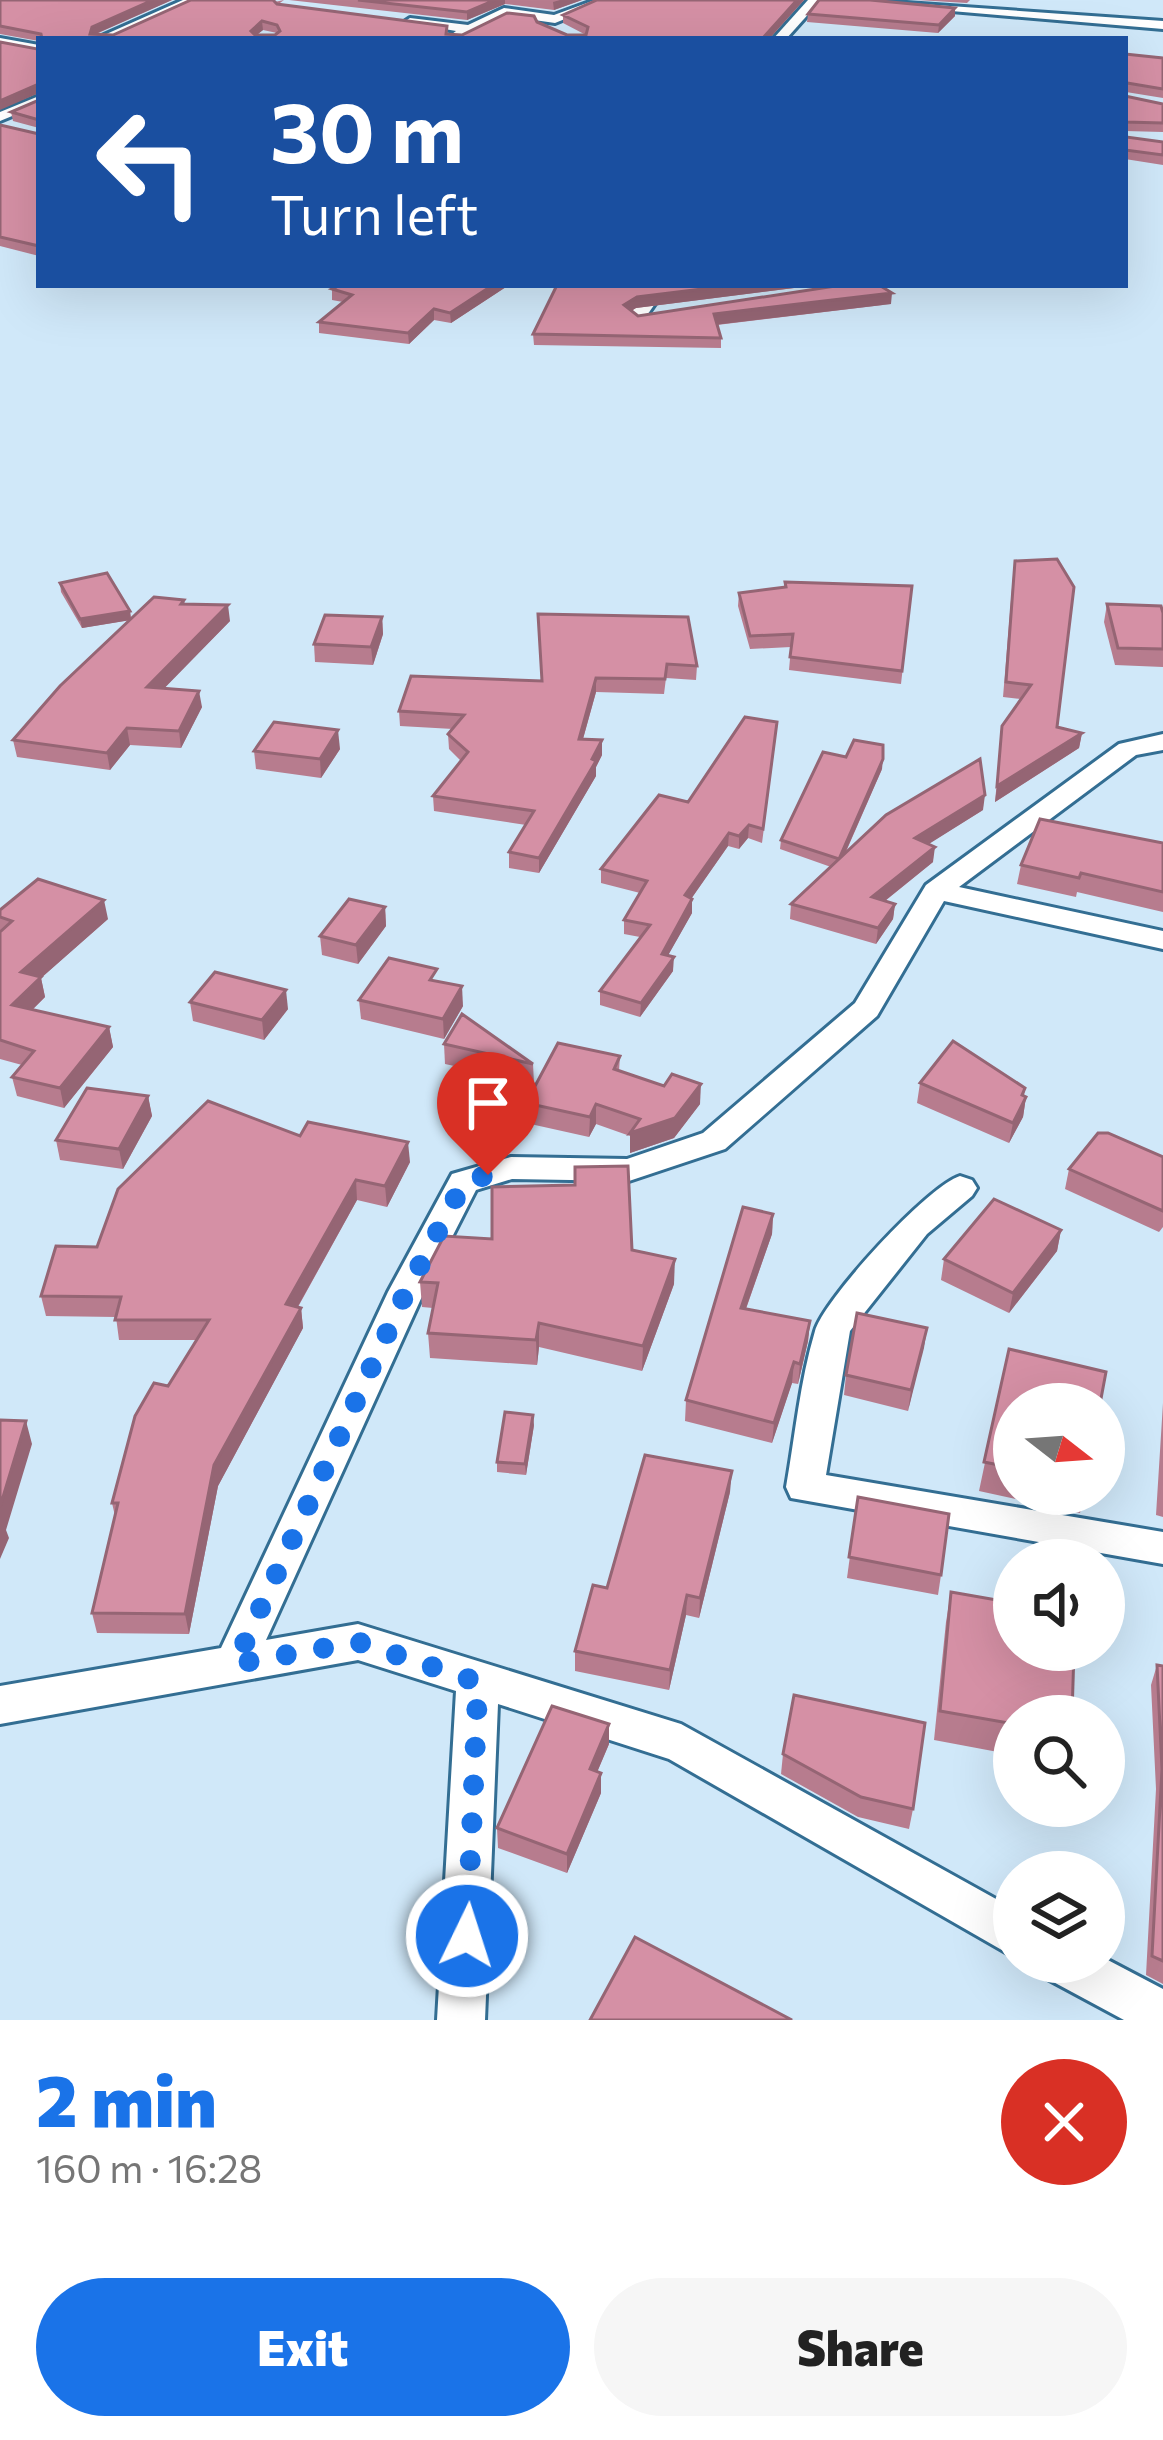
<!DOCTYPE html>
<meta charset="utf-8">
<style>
body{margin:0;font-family:Commissioner,sans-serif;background:#f6f6f6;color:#222;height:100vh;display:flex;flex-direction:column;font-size:45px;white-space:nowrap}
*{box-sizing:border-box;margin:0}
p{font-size:39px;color:#767676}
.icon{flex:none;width:66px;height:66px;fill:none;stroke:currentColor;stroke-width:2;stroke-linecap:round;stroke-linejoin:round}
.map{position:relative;height:2020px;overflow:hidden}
.drawer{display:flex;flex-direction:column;background:#fff;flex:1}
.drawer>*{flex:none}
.guide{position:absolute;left:36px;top:36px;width:1092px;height:252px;border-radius:0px;box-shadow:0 12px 48px #0002;background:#1a4fa0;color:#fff;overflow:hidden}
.needle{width:78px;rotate:107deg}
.controls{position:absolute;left:993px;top:1383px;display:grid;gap:24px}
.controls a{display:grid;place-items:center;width:132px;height:132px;border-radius:50%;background:#fff;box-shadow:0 12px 48px #0002;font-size:60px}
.pin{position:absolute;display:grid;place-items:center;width:102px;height:102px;color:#fff;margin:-123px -51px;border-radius:50% 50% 50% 0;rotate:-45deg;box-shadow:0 0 12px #0007}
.pin .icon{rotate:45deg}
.me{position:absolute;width:132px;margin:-66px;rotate:4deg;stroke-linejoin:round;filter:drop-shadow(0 0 9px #0008)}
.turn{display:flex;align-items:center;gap:42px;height:252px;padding:0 36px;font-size:54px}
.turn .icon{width:156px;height:156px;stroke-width:2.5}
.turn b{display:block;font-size:84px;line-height:102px}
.round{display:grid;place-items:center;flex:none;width:126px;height:126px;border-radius:63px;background:#f6f6f6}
.headline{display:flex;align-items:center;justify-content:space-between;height:204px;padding:0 36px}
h1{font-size:72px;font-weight:800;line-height:90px;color:#1a73e8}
.button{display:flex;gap:24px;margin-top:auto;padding:24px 36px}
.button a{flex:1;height:138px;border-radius:72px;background:#1a73e8;color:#fff;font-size:48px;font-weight:800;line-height:138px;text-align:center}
.button a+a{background:#f6f6f6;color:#222}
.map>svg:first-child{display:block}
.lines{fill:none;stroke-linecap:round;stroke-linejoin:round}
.street-casing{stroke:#336e93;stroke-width:6}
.street{fill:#fff;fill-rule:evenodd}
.wall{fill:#b77c8e;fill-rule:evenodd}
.shaded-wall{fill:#956574}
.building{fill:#d590a5;stroke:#956574;stroke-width:3;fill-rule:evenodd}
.route{stroke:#1a73e8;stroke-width:21;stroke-dasharray:0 37.8}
</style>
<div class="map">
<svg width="1163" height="2020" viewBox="0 0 1163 2020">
<rect width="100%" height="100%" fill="#d0e8f9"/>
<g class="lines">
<g class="street-casing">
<g id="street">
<polygon points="183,0 199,0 112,39 95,39"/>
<polygon points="595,0 612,0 555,23 506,16 460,39 448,37 456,31 404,22 410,18 468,25 504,8 554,15"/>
<polygon points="808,0 821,0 786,39 773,39"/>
<polygon points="864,0 1163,21 1163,29 870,4"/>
<polygon points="0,38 39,45 39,53 0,46"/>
<polygon points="39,96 39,105 0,121 0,112"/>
<polygon points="650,285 668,285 643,321 631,321 628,317"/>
<polygon points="1163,734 1163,750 1136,755 959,887 1163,931 1163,949 944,901 877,1016 725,1149 629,1181 512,1179 476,1190 424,1292 266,1640 358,1624 681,1724 1014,1909 1014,1957 669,1759 498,1704 485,2020 437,2020 456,1691 358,1660 0,1724 0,1686 221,1648 388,1292 452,1174 511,1157 627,1159 703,1133 855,1003 926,885 1119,744"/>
<path d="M960 1176 972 1180 977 1188 972 1196 927 1234 850 1331 826 1475 1163 1532V1564L791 1498 786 1487C795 1436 800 1381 815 1331 824 1299 928 1186 960 1176Z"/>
<polygon points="1104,1958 1163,1989 1163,2020 1124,2020 1046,1978 1040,1962 1104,1962"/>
</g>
</g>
<use href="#street" class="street"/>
</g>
<g class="wall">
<path d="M0 0H172L96 34 113 35 284 0 277 5 447 26V34L462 35 537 22 567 35H586L563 23V15L597 0H804L769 39H39V41L0 34ZM263 30 277 33 275 35H256Z"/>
<polygon points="289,0 582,0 554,10 505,4 467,20"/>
<polygon points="917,0 970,0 967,3"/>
<polygon points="808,14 955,16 938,33 807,22"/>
<polygon points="1125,54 1163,57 1163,98 1126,92 1125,93"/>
<polygon points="1125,96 1163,104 1163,132 1125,131"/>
<polygon points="39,100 39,128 13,121 11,112"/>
<polygon points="0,125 39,134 39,256 0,246"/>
<polygon points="1125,132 1126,137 1163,142 1163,165 1125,159"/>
<polygon points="341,285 509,285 451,323 434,320 409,344 319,333 319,322 343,302 332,300 332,289"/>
<polygon points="557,285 818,285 636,308 631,311 638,316 891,304 717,325 721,338 721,348 534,345 533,334"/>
<polygon points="1013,576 1057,727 1082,733 1079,748 995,802 1002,726 1021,699 1003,697"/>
<polygon points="785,582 912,586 901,684 789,670 791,647 750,649 738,606 739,593 784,587"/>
<polygon points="60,583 130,611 131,619 184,600 185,604 230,621 164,688 202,707 181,748 130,745 110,770 17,757 13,740 130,620 82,628 61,592"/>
<polygon points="1107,604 1163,613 1163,667 1115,665 1104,622"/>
<polygon points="382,617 383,634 373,665 315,662 314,644"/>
<polygon points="538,628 697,666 696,680 666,678 664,694 596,692 583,739 602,755 596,767 596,776 539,873 509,868 509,852 526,825 434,811 433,796 461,761 449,749 448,734 453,729 400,726 399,711 542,681"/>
<polygon points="776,736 762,843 748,838 739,849 728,846 691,899 692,913 668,955 673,971 640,1017 600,1005 600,991 640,937 624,934 624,920 640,893 601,883 601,869"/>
<polygon points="340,749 321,778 256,769 254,751"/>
<polygon points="882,769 845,854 983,810 928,844 933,862 885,901 895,904 893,919 876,944 790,919 791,904 831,867 780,849 781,840"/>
<polygon points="1163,843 1163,912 1077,892 1076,897 1017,884 1021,865"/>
<polygon points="385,907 386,926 358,964 322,955 320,936"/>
<polygon points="0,910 108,919 41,978 45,997 32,1010 109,1027 113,1047 64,1108 17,1096 12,1077 22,1065 0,1059"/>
<polygon points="438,981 463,1006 444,1039 361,1019 359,1000"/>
<polygon points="190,1002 288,1009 264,1040 193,1021"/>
<polygon points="444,1044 533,1064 534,1083 445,1064"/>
<polygon points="620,1056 619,1071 700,1104 674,1138 630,1153 630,1136 596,1124 589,1137 526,1123 526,1103"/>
<polygon points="920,1083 1025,1088 1024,1096 1026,1097 1023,1117 1009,1143 917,1103"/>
<polygon points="148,1096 152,1116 123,1169 60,1160 56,1140"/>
<polygon points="300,1136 410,1162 387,1207 357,1200 298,1307 301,1308 303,1328 218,1486 189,1634 97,1633 92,1613 115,1516 112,1503 168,1386 196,1340 119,1340 116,1317 46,1316 41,1296 97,1247"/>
<polygon points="1163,1157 1163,1227 1159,1232 1065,1189 1069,1169"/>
<polygon points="773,1214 772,1234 746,1309 810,1321 808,1341 798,1384 792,1383 772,1443 685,1421 686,1400"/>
<polygon points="1061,1230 1057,1251 1009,1313 941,1280 944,1259"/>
<polygon points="632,1250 674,1284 642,1371 539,1347 537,1365 430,1358 428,1333 433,1308 422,1307 420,1282"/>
<polygon points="927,1328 908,1411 844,1395 846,1375"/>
<polygon points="1009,1349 1014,1404 1014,1494 1085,1494 1080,1513 979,1491"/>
<polygon points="1163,1403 1163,1517 1156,1515"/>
<polygon points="534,1425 526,1475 497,1472 497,1462"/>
<polygon points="730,1492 699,1618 686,1615 669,1690 575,1671 575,1651 607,1588"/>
<polygon points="858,1497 941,1575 938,1595 847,1578"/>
<polygon points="951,1592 1014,1716 1014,1755 934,1740 946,1622"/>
<polygon points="1157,1665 1163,1666 1163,1984 1146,1975 1156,1789 1151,1685"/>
<polygon points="609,1724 609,1744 597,1772 601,1773 601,1793 567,1873 498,1848 497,1828"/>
<polygon points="783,1754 913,1809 909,1829 858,1817 781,1774"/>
</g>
<g class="shaded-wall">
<polygon points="153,0 172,0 93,35 90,34 92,27"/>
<polygon points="495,0 505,0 505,4 467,20 467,12"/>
<polygon points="560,0 582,0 554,10 553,2"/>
<polygon points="797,0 804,0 769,39 762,39"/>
<polygon points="955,8 955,16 938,33 939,25"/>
<polygon points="262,21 263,30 252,39 251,31"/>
<polygon points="39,84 39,93 0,110 0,101"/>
<polygon points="493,285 509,285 451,323 450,313"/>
<polygon points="735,285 818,285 636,308 624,315 624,305 637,297"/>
<polygon points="892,293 891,304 714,325 714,314"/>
<polygon points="434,309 434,320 409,344 408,333"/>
<polygon points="228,605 230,621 149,704 147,687"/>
<polygon points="130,611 131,620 82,628 80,619"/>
<polygon points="382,617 383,634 373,665 371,647"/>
<polygon points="596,678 596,692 579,753 579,739"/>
<polygon points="199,691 202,707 181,748 179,731"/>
<polygon points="127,728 130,745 110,770 107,753"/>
<polygon points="338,730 340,749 321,778 320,759"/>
<polygon points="1082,733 1079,748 995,802 997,786"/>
<polygon points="602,740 602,755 596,767 596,776 539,873 539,858"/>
<polygon points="883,759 882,769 838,869 839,859"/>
<polygon points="985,795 983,810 913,854 915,838"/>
<polygon points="749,825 748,838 739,849 739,836"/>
<polygon points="729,833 728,846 684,909 685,895"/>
<polygon points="935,847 933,862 871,912 872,897"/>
<polygon points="692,899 692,913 661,968 662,954"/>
<polygon points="104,900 108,919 41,978 45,997 17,1025 12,1005 21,972"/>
<polygon points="895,904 893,919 876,944 878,928"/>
<polygon points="385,907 386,926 358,964 356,945"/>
<polygon points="674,957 673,971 640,1017 641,1003"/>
<polygon points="462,986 463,1006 444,1039 443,1019"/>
<polygon points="286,990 288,1009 264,1040 262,1020"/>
<polygon points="109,1027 113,1047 64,1108 60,1088"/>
<polygon points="701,1084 700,1104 674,1138 630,1153 630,1133"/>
<polygon points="1025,1088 1022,1105 1026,1097 1023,1117 1009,1143 1013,1123"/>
<polygon points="148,1096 152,1116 123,1169 119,1149"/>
<polygon points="596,1104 596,1124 589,1137 590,1117"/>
<polygon points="408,1142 410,1162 387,1207 385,1186"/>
<polygon points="356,1180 357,1200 288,1324 286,1304"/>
<polygon points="773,1214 772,1234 739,1328 741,1308"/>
<polygon points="1061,1230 1057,1251 1009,1313 1013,1293"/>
<polygon points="675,1259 674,1284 642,1371 643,1346"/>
<polygon points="301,1308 303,1328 218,1486 189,1634 185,1614 214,1465"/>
<polygon points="810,1321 808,1341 798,1384 800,1364"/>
<polygon points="539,1323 539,1347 537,1365 536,1340"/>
<polygon points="927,1328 924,1348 908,1411 911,1390"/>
<polygon points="794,1362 792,1383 772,1443 774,1423"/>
<polygon points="533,1415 534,1425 526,1475 525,1464"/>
<polygon points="26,1421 32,1444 6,1530 9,1538 0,1559 0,1507"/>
<polygon points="732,1471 730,1492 699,1618 700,1598"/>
<polygon points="687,1595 686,1615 669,1690 670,1670"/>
<polygon points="609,1724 609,1744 590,1789 590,1769"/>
<polygon points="601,1773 601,1793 567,1873 567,1854"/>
</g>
<g class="building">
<path d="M0 0H153L92 27 90 34 113 35 191 0H273L277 4 447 26 446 34 462 35 507 13 534 16 537 22 567 35H586L588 27 563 15 597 0H797L762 39H42L41 34 0 26ZM262 21 277 25 280 31 275 35H255L251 31Z"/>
<polygon points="358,0 495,0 467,12"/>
<polygon points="819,0 870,0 955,8 939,25 808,14"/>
<polygon points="0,42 37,49 39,47 39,84 0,101"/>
<polygon points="1125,54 1163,58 1163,89 1127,83 1125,88"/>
<polygon points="1125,96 1163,104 1163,123 1125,122"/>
<polygon points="39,100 39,120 11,112"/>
<polygon points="0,125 39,134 39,246 0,237"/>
<polygon points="1125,132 1126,137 1163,142 1163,155 1125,150"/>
<polygon points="341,285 493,285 450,313 434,309 408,333 319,322 352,295 332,289"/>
<polygon points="557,285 735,285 637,297 624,305 638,316 842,285 879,285 892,293 714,314 721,338 533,334"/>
<polygon points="1057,559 1074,587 1057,727 1082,733 997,786 1002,726 1031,685 1006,682 1015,561"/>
<polygon points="107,573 130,611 80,619 60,583"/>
<polygon points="785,582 912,586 902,671 790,657 793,634 750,636 739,593 786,587"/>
<polygon points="154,597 184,600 181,604 228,605 147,687 199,691 179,731 127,728 107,753 13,740 60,686"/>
<polygon points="1107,604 1161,606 1163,613 1163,649 1118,648"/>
<polygon points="538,614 688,617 697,666 667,664 665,679 596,678 579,739 602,740 592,759 596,761 539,858 509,852 534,811 433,796 468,752 448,734 464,715 399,711 411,676 542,681"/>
<polygon points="325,615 382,617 371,647 314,644"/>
<polygon points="745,717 777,722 763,829 749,825 739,836 729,833 685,895 692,899 662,954 674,957 641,1003 600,991 650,925 624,920 647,881 601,869 659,795 688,802"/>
<polygon points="274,722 338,730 320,759 254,751"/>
<polygon points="854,740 883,745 883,759 839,859 781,840 823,752 846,757"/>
<polygon points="980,759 985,795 915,838 935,847 872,897 895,904 878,928 791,904 886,815"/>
<polygon points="1040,819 1163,843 1163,892 1081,873 1079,878 1021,865"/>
<polygon points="38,879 104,900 21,972 41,977 12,1005 109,1027 60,1088 12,1077 34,1051 0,1040 0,932 12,921 0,917 0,910"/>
<polygon points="349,899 385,907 356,945 320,936"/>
<polygon points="389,958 437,969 430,980 462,986 443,1019 359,1000"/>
<polygon points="215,972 286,990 262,1020 190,1002"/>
<polygon points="462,1014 533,1064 444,1044"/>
<polygon points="953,1041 1025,1088 1022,1095 1026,1097 1013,1123 920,1083"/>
<polygon points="558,1043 620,1056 614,1069 664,1086 672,1074 701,1084 675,1118 630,1133 640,1119 596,1104 590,1117 526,1103"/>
<polygon points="87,1088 148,1096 119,1149 56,1140"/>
<polygon points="208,1101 300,1136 308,1122 408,1142 385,1186 356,1180 286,1304 301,1308 214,1465 185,1614 92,1613 118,1503 112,1503 135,1416 154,1383 168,1386 209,1320 115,1320 121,1297 41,1296 56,1246 97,1247 118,1189"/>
<polygon points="1098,1133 1108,1133 1163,1157 1163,1211 1069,1169"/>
<polygon points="628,1166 632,1250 675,1259 643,1346 539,1323 536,1340 428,1333 438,1283 420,1282 444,1236 492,1239 492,1187 575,1185 575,1167"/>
<polygon points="994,1199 1061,1230 1013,1293 944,1259"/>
<polygon points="743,1207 773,1214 741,1308 810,1321 800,1364 794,1362 774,1423 686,1400"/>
<polygon points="857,1313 927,1328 911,1390 846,1375"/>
<polygon points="1009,1349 1106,1372 1100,1404 1014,1404 1014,1468 984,1462"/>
<polygon points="505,1412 533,1415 525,1464 497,1462"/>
<polygon points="0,1420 26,1421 0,1507"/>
<polygon points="645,1455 732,1471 700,1598 687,1595 670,1670 575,1651 593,1585 607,1588"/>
<polygon points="858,1497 949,1514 941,1575 849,1557"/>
<polygon points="951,1592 1014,1603 1014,1650 1074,1650 1072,1716 1014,1716 1014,1724 940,1711"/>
<polygon points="1157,1665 1163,1666 1163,1961 1152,1956 1162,1769"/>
<polygon points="794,1695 925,1723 913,1809 861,1797 783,1754"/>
<polygon points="552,1706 609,1724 590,1769 601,1773 567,1854 497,1828"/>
<polygon points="635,1937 792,2020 590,2020"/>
</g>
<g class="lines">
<polyline class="route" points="467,1936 478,1682 358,1642 235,1664 406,1292 464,1182 488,1175"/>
</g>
</svg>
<div class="controls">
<a><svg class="needle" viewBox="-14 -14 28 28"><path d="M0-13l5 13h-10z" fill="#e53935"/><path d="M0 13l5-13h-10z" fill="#767676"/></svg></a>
<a><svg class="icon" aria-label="sound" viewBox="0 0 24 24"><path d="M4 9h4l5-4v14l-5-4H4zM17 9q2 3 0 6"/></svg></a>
<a><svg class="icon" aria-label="search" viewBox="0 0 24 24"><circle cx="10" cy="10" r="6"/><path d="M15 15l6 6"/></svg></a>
<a><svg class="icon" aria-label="layers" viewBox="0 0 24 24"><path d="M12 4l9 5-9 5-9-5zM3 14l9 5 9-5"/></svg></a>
</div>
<div class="pin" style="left:488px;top:1175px;background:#d93025"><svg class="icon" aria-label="arrive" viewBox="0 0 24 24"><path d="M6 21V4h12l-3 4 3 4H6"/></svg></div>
<svg class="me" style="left:467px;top:1936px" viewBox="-20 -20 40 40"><circle r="17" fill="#1a73e8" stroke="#fff" stroke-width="3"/><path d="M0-11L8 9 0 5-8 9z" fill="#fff"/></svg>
<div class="guide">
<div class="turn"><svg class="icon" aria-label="left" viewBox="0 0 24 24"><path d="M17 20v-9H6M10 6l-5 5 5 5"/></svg><div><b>30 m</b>Turn left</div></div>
</div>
</div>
<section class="drawer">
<div class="headline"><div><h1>2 min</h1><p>160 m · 16:28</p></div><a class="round" style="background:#d93025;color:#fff"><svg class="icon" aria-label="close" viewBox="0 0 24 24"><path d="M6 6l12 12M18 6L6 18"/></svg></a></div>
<div class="button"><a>Exit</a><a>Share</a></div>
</section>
